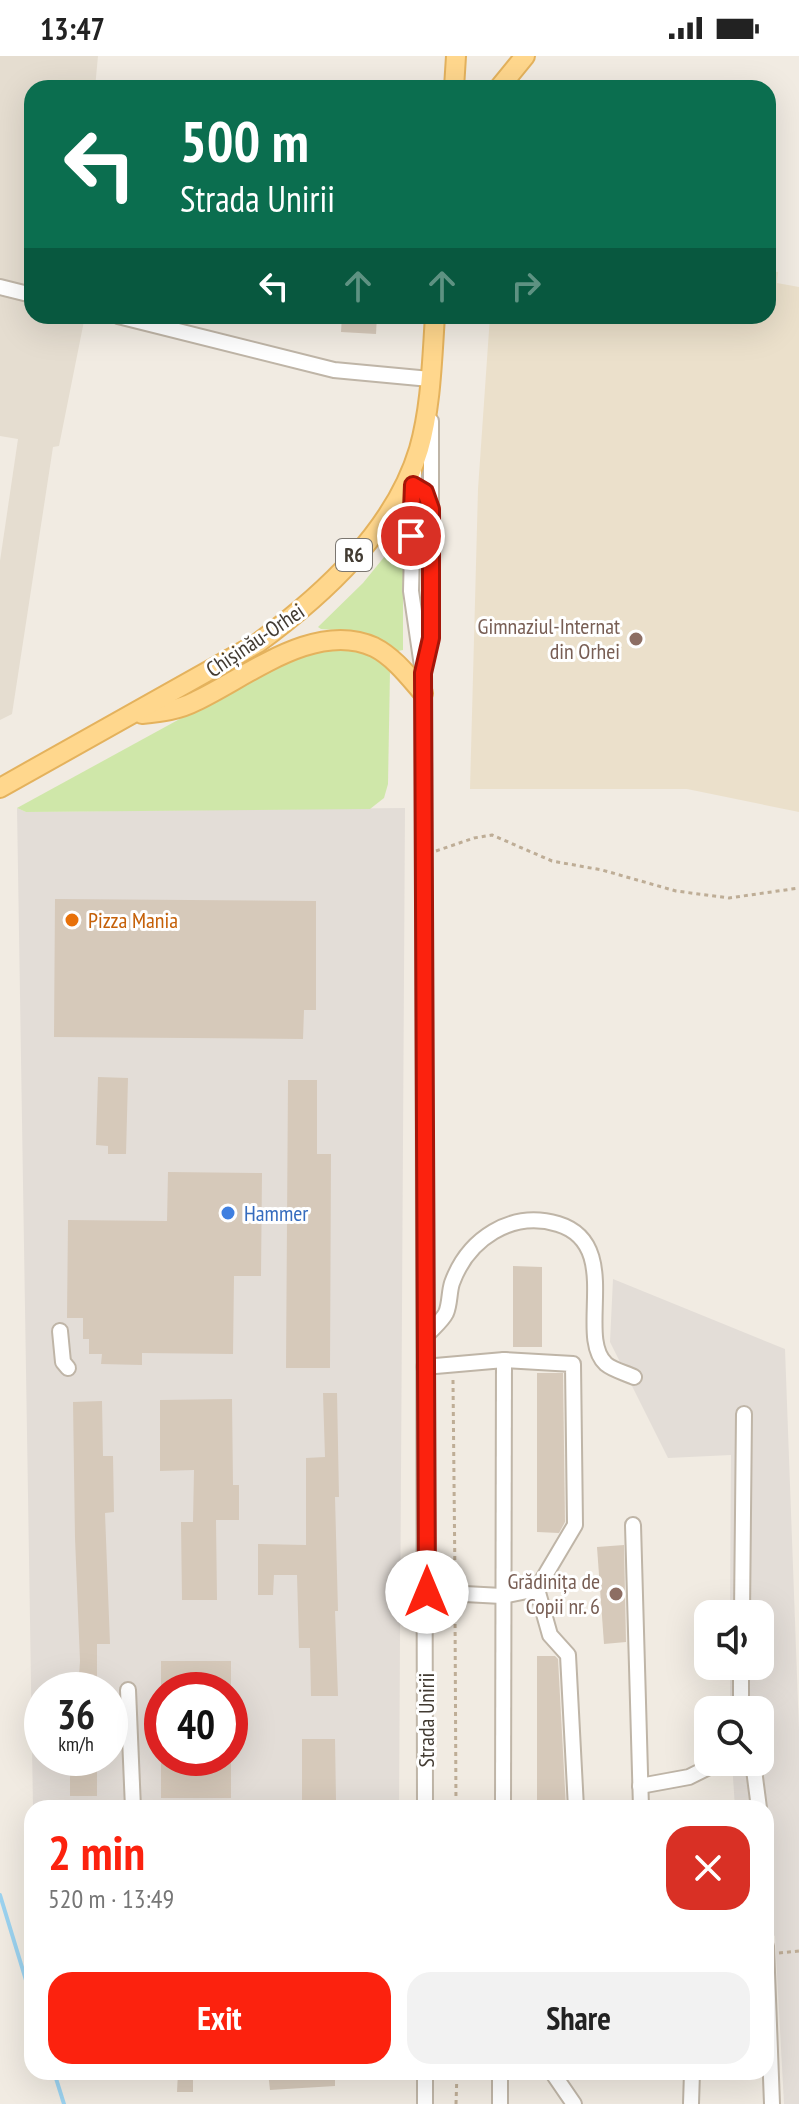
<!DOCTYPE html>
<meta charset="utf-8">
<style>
body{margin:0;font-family:"PT Sans Narrow",sans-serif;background:#f2f2f2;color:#222;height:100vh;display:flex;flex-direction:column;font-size:30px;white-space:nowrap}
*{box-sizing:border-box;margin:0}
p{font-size:26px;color:#767676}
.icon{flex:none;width:44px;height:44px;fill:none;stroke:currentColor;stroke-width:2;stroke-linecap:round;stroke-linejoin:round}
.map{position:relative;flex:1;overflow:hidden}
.sheet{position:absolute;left:24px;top:1744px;width:750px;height:280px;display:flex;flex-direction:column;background:#fff;border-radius:24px;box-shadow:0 8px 32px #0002}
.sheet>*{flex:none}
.hud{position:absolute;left:24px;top:24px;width:752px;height:244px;border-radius:24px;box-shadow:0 8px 32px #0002;background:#0b6e4f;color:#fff;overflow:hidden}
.fabs{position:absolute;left:694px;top:1544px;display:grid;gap:16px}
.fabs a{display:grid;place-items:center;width:80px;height:80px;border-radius:16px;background:#fff;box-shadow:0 8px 32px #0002;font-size:40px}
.speed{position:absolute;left:24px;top:1616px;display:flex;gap:16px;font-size:40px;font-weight:700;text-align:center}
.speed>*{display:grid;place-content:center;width:104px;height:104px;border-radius:50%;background:#fff;box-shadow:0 8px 32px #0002;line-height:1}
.speed small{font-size:20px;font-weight:400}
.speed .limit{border:12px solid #d22;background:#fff;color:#111}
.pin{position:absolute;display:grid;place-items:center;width:68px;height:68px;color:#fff;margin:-34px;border:4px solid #fff;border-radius:50%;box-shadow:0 2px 8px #0007}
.me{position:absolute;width:88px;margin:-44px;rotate:0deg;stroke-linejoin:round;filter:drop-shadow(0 0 6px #0008)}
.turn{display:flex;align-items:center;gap:28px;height:168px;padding:0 24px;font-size:36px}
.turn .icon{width:104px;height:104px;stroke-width:2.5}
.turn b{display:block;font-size:56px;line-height:68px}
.lanes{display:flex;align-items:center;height:76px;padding:0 24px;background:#0003;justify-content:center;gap:40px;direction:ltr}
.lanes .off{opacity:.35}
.round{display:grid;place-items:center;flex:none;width:84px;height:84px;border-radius:24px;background:#f2f2f2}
.overview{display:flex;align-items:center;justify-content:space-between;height:136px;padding:0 24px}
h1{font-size:48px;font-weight:700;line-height:60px;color:#fc220e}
.button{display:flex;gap:16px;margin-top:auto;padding:16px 24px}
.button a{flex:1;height:92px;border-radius:24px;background:#fc220e;color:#fff;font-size:32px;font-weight:700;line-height:92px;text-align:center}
.button a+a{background:#f2f2f2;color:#222}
.status{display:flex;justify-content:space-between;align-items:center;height:56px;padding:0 40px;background:#fff;direction:ltr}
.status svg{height:22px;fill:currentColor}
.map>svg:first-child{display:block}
.residential{fill:#e5ddd0}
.industrial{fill:#e3ddd7;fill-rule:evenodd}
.education{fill:#ebe0cb}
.green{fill:#cfe7a9}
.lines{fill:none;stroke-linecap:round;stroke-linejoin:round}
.stream{stroke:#9cd3f0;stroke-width:4}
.building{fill:#d6c9ba}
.minor-casing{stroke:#bfb5a7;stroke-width:18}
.major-casing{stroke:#e4b25d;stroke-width:22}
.path{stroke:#bead96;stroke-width:3;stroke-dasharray:4 4;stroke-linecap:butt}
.minor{stroke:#fff;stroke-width:14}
.major{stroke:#ffd78d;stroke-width:18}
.route-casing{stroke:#a41609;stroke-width:20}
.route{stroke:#fc220e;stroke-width:14}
.education-dot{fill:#8d6e63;stroke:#fff;stroke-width:3}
.food-dot{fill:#e8710a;stroke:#fff;stroke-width:3}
.shop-dot{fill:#3f7fe0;stroke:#fff;stroke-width:3}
.labels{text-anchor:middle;stroke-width:6;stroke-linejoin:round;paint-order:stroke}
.shield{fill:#fff;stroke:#7b7670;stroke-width:2}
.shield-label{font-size:20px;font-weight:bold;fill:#423b32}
.education-label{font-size:22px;fill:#785e54;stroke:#fff;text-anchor:end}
.street-label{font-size:22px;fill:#423b32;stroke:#fff}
.food-label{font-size:22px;fill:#c56008;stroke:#fff;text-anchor:start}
.shop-label{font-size:22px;fill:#366cbe;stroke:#fff;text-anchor:start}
</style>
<div class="status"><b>13:47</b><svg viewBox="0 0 49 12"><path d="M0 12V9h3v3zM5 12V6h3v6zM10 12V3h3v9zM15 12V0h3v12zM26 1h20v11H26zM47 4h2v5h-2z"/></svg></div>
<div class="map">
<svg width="799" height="2048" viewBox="0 0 799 2048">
<rect width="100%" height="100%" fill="#f1ebe2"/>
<polygon class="residential" points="0,0 98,0 95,32 32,32 32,260 85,260 59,390 53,391 12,658 0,664 0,505 18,383 0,380"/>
<g class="industrial">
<path d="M17 752 26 756 405 752 399 1752H33ZM42 1634H110V1702H42ZM162 1634H230V1702H162Z"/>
<polygon points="613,1223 785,1293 799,1674 799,2048 784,2048 775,1880 766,1874 766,1752 735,1752 732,1706 760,1706 760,1654 730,1654 730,1610 760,1610 760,1558 730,1558 731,1399 668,1402 610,1286"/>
</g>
<polygon class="education" points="768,215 778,216 777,227 799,231 799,756 687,733 470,733 478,433 490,260 768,260"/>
<g class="green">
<path d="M398 484H402L403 488V594L398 595C367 577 356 575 321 573L318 571 363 527Z"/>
<polygon points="335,592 363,594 390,614 388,728 384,742 370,753 26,756 17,752 295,600"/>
</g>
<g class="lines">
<g class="stream">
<polyline points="0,1839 32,1944"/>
<polyline points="54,2016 64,2048"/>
</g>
</g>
<g class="building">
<polygon points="342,260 377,260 376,278 341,276"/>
<polygon points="55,843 316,845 316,954 304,954 303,983 54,981"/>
<polygon points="98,1021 128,1022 126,1098 108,1098 108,1090 96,1089"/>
<polygon points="288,1024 317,1024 317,1098 331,1098 330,1312 286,1312"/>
<polygon points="168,1116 262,1117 261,1220 234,1220 233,1298 142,1297 142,1309 101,1308 102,1298 89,1298 89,1283 83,1283 83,1262 67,1262 68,1164 167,1165"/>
<polygon points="513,1210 542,1211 542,1291 513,1291"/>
<polygon points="537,1317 563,1317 565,1466 559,1477 537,1476"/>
<polygon points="323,1337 337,1337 339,1441 335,1441 338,1555 335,1555 338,1640 311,1640 310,1592 299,1592 297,1519 274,1519 273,1539 258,1539 258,1488 306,1489 306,1402 325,1401"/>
<polygon points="232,1343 233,1429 239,1429 239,1464 216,1464 217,1544 182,1544 181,1466 193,1466 194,1414 160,1415 160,1344"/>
<polygon points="102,1345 103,1400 113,1400 114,1456 105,1457 110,1588 97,1588 97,1634 78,1634 80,1605 75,1482 73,1346"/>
<polygon points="624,1489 626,1586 604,1588 597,1491"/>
<polygon points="537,1600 555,1600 558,1603 566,1752 537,1752"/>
<rect x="161" y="1605" width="70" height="29"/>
<polygon points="302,1683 335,1683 336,1744 302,1745"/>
<polygon points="76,1702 97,1702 97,1740 70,1740 70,1712 76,1713"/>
<rect x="161" y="1702" width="70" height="40"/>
<polygon points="178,2016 193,2016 193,2036 177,2036"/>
<polygon points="268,2016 335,2016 335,2030 270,2034"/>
</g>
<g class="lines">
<g class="minor-casing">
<g id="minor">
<polyline points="0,231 32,239"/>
<polyline points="118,260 334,314 430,323 430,332"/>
<polyline points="414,414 411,535 423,617 425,1752"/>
<polyline points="425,607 431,582 431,365"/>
<polyline points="60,1275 63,1306 68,1312"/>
<path d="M426 1280C432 1273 442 1265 446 1257 450 1248 449 1236 452 1227 468 1183 511 1154 558 1168 624 1188 575 1280 606 1308 613 1314 626 1317 634 1321"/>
<polyline points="424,1311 504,1304 573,1308 575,1469 537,1533 550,1579 568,1599 576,1752"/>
<polyline points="633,1469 641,1752"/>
<polyline points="427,1536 502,1540 537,1533"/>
<polyline points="742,1558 744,1358"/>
<polyline points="128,1634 133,1752"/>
<polyline points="741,1654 741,1610"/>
<polyline points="753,1706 759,1752"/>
<polyline points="640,1730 689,1721 719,1706"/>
<polyline points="503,1752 504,1304"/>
<polyline points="766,1890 772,2048"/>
<polyline points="425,2016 425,2048"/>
<polyline points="552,2016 574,2048"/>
<polyline points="500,2048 500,2016"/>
<polyline points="691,2048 692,2016"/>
</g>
</g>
<g class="major-casing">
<g id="major">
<polyline points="454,32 456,0"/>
<polyline points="499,32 525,0"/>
<path d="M142 658C161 656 179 654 196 645 247 621 315 564 374 591 394 601 409 621 423 637"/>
<path d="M0 732 258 587C323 539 395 474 419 393 431 351 432 304 435 260"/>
</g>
</g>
<g class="path">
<polyline points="436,795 474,782 492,779 552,805 602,814 676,835 729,842 799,832"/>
<polyline points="453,1324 455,1524"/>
<polyline points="455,1552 456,1752"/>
<polyline points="779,1897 799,1895"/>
<polyline points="456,2048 457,2016"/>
</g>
<use href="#minor" class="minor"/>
<use href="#major" class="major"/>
</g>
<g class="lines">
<g class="route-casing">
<polyline id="route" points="411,480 413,429 425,436 431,453 431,582 423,617 427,1536"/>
</g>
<use href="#route" class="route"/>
</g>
<g class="education-dot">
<circle cx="636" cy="583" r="8"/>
<circle cx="616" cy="1538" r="8"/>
</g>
<circle class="food-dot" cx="72" cy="864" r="8"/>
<circle class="shop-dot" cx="228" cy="1157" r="8"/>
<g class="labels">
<rect class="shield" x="336" y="483" width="36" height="32" rx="6"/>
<g class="shield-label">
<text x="354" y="506">R6</text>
</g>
<g class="education-label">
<text x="620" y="578">Gimnaziul-Internat<tspan x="620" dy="25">din Orhei</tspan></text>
<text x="600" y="1533">Grădinița de<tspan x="600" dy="25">Copii nr. 6</tspan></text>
</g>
<g class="street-label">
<text transform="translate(255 584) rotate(-34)" y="8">Chișinău-Orhei</text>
<text transform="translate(426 1664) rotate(-90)" y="8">Strada Unirii</text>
</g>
<g class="food-label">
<text x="88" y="872">Pizza Mania</text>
</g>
<g class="shop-label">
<text x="244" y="1165">Hammer</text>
</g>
</g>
</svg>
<div class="fabs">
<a><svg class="icon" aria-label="sound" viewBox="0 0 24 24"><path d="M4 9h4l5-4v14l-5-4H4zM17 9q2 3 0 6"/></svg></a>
<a><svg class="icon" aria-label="search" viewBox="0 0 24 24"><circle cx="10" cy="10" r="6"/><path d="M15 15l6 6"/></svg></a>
</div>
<div class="speed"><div>36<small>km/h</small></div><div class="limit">40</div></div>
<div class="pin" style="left:411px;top:480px;background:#d93025"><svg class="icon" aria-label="arrive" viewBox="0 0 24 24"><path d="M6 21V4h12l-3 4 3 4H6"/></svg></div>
<svg class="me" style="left:427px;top:1536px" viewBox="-20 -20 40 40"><circle r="19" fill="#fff"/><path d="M0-13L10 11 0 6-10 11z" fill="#fc220e"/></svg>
<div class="hud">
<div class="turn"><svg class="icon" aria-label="left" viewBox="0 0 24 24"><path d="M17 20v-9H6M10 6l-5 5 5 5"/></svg><div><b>500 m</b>Strada Unirii</div></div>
<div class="lanes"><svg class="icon" aria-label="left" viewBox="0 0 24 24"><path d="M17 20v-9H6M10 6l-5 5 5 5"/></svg><svg class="icon off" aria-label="ahead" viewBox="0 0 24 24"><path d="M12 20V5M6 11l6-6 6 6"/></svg><svg class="icon off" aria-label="ahead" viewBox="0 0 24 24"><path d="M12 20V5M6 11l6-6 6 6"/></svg><svg class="icon off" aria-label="right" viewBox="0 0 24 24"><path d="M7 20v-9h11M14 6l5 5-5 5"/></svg></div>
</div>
<section class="sheet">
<div class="overview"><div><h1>2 min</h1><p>520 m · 13:49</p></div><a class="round" style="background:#d93025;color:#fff"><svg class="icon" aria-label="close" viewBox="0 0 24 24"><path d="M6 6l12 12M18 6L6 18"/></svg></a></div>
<div class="button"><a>Exit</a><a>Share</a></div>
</section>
</div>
